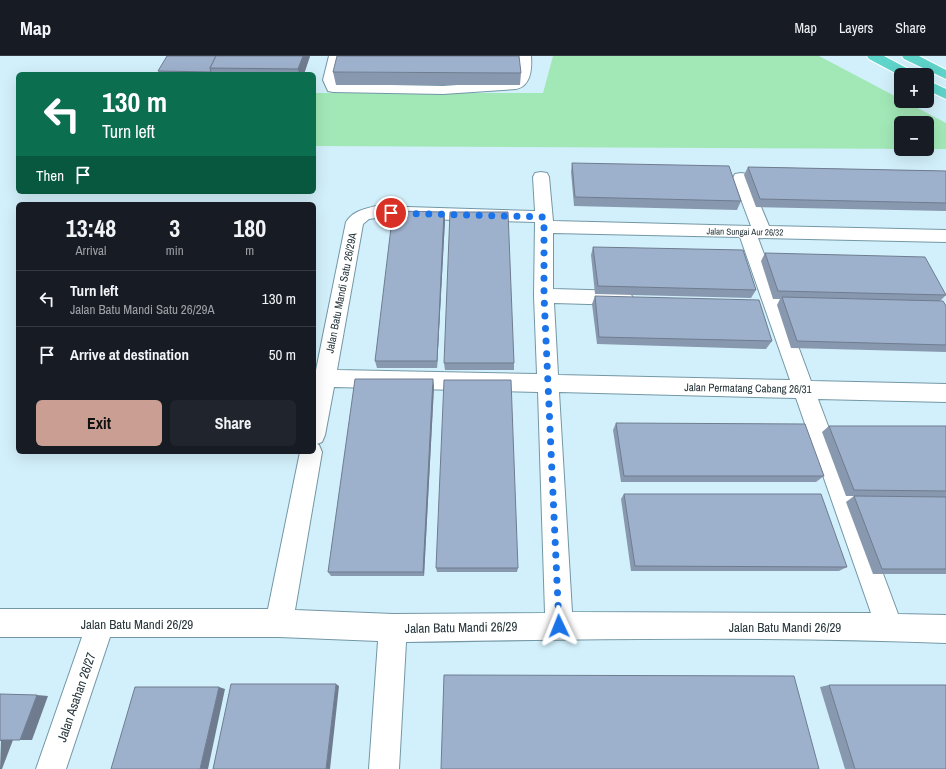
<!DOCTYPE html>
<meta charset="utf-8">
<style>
body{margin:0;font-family:"Archivo Narrow",sans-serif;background:#20242c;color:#f1f3f6;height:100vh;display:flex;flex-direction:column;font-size:15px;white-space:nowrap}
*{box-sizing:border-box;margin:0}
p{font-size:13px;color:#9ea1a6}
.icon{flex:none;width:22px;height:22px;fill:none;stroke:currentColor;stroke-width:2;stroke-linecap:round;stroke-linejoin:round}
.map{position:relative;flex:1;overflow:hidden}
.sheet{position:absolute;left:16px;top:146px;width:300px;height:252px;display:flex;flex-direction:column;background:#171b24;border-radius:6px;box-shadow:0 4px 16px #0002}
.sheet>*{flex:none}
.banner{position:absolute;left:16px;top:16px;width:300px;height:122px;border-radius:6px;box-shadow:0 4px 16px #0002;background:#0b6e4f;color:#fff;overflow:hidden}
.tools{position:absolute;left:894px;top:12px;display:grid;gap:8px}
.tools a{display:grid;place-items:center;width:40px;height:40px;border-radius:6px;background:#171b24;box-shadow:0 4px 16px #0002;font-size:20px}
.pin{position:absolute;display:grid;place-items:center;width:34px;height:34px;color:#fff;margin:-17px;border:2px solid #fff;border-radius:50%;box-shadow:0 1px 4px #0007}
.me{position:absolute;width:44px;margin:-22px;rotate:358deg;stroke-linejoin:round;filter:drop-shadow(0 0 3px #0008)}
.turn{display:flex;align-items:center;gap:14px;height:84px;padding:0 20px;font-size:18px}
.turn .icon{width:52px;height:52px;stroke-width:2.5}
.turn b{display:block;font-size:28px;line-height:34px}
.then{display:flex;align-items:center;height:38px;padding:0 20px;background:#0003;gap:8px;font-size:15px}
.eta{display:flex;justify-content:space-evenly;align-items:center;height:68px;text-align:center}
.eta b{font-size:24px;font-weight:800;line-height:28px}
.primary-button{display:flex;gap:8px;margin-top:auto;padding:8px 20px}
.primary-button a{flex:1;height:46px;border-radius:6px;background:#cb9e93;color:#111;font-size:16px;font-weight:800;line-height:46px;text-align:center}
.primary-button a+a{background:#20242c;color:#f1f3f6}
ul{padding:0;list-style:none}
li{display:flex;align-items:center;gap:12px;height:56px;padding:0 20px;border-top:1px solid #363941}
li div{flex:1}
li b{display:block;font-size:15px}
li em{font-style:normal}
header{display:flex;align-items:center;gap:24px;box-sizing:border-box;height:56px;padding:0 20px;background:#171b24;border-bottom:1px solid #363941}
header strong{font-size:19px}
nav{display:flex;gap:22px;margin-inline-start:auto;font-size:14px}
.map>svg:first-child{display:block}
.green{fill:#a2e8b7;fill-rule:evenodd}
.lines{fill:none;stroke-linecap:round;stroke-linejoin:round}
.minor-casing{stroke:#7397a5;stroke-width:2}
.highway-casing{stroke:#fff;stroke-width:2}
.minor{fill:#fff;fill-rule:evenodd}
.highway{fill:#5fd4ca;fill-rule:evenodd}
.wall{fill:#8898af}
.shaded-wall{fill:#6f7c8f}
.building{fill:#9eb1cc;stroke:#6f7c8f}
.route{stroke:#1a73e8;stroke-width:7;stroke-dasharray:0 12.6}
.labels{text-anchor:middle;stroke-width:3;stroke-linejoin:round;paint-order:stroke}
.far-street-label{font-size:9px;fill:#27363b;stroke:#fff}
.street-label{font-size:11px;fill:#27363b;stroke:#fff}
.near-street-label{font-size:13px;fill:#27363b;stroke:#fff}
</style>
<header>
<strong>Map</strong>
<nav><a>Map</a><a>Layers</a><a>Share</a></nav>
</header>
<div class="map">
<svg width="946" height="713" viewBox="0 0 946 713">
<rect width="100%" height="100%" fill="#d2f0fb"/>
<path class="green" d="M553 0H819L946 67V93L314 90V37H543ZM901 67H927V93H901Z"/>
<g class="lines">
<g class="minor-casing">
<g id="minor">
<path d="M329 0H343L337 24 338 28 443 30 512 25 517 16V0H531C532 13 531 30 516 33L443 38 333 36 328 35 323 24Z"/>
<path d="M541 116 547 117 549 121 553 165 751 170 733 122 735 118 741 117 747 118 749 122 769 170 946 174V186L758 182 811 325 946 328V346L818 343 898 558 946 559V587C766 580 586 583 406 586L399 713H369L378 585 279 581H110L66 713H36L82 581H0V553H268L300 396H314V324L346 166C353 155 364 153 376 150L535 155 533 121 535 117ZM376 162 535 166 534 240 537 318 337 314 363 168 369 163ZM553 177 740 181 790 324 558 319 554 247 623 249 630 247 633 242 630 237 623 235 553 233ZM334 331 538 336 545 557 393 558 295 554 322 396 319 389 317 388 322 386 325 379ZM559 336 796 342 871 557 572 556Z"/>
</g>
</g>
<g class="highway-casing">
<g id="highway">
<polygon points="867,0 884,0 914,16 916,19 901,20 869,3"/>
<polygon points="902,0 919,0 946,14 946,23 904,3"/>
<polygon points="927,24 946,33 946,43 927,34"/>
</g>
</g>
<use href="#minor" class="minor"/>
<use href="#highway" class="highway"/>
</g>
<g class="wall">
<polygon points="310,0 304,18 160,18 158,15"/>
<polygon points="333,16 521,17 520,29 336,29"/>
<polygon points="572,107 741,145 737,154 574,150 571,116"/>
<polygon points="748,111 946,115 946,155 756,151 744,119"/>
<polygon points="444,156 445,164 437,312 377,312 375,305"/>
<polygon points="593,191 756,234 751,242 595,238 591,199"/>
<polygon points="765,197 946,238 946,239 940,245 946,250 946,296 791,292 777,249 780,243 773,243 761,205"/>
<polygon points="595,240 772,285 766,293 597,288 592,248"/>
<polygon points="444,307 514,307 514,314 445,314"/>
<polygon points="434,330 424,520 331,520 328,516"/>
<polygon points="616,367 824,420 816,426 621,426 613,374"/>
<polygon points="829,370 946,370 946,518 873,518 846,446 854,440 910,440 846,440 822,376"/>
<polygon points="624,438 847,511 839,515 631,515 621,443"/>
<polygon points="436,512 518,512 517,516 437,516"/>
<polygon points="829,629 946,713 845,713 820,631"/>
</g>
<g class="shaded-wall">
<polygon points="303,0 310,0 304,18 299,18 298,13"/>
<polygon points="444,156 445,164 437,312 437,305"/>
<polygon points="433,323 434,330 424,520 423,516"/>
<polygon points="336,628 339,630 330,713 326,713"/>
<polygon points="219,631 225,633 208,713 200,713"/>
<polygon points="37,639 48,640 32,684 20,684"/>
<polygon points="1,684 13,684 2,713 0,713"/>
</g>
<g class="building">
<polygon points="167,0 216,0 210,12 211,16 158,15"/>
<polygon points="216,0 303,0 298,13 210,12"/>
<polygon points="337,0 519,0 521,17 333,16"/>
<polygon points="572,107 729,110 741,145 575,141"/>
<polygon points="748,111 946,115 946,147 760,143"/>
<polygon points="393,155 444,156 437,305 375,305"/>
<polygon points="450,156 508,156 514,307 444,307"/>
<polygon points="593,191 743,194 756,234 598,230"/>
<polygon points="765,197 925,201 946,239 778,235"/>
<polygon points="595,240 759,244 772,285 599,281"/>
<polygon points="782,241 943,245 946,250 946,289 797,285"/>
<polygon points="355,323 433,323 423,516 328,516"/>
<polygon points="444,324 511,324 518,512 436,512"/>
<polygon points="616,367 805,368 824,420 624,420"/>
<polygon points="829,370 946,370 946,435 854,434"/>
<polygon points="624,438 821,438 847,511 635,510"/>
<polygon points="854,440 946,441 946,513 882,513"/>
<polygon points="444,619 794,620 819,713 441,713"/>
<polygon points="231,628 336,628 326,713 213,713"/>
<polygon points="829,629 946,629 946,713 855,713"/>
<polygon points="135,631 219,631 200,713 111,713"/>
<polygon points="0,638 37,639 20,684 1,684 0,685"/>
</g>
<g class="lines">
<polyline class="route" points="391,157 544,161 544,240 559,570"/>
</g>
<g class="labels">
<g class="far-street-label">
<text transform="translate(745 176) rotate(1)" y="3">Jalan Sungai Aur 26/32</text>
</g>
<g class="street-label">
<text transform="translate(341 237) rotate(-79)" y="4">Jalan Batu Mandi Satu 26/29A</text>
<text transform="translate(748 332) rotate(1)" y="4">Jalan Permatang Cabang 26/31</text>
</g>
<g class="near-street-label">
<text x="137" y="573">Jalan Batu Mandi 26/29</text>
<text transform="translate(461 571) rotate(-1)" y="5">Jalan Batu Mandi 26/29</text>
<text x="785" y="576">Jalan Batu Mandi 26/29</text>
<text transform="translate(76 641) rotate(-71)" y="5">Jalan Asahan 26/27</text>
</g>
</g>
</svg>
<div class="tools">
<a>+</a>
<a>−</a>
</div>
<div class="pin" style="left:391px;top:157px;background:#d93025"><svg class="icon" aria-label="arrive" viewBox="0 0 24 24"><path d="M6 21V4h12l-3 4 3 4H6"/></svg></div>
<svg class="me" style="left:559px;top:570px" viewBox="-20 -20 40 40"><path d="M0-17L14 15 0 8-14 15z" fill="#1a73e8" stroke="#fff" stroke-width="4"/></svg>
<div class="banner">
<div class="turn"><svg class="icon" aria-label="left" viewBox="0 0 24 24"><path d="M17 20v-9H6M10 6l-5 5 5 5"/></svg><div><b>130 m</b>Turn left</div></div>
<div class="then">Then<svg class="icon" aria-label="arrive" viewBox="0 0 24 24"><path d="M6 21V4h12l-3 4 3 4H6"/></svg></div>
</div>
<section class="sheet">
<div class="eta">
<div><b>13:48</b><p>Arrival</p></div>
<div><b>3</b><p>min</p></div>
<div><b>180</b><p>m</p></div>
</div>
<ul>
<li><svg class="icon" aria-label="left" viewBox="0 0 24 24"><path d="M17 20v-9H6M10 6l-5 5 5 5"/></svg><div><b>Turn left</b><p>Jalan Batu Mandi Satu 26/29A</p></div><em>130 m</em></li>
<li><svg class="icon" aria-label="arrive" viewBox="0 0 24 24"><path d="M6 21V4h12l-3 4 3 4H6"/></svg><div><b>Arrive at destination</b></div><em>50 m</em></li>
</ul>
<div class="primary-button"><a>Exit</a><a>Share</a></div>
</section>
</div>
